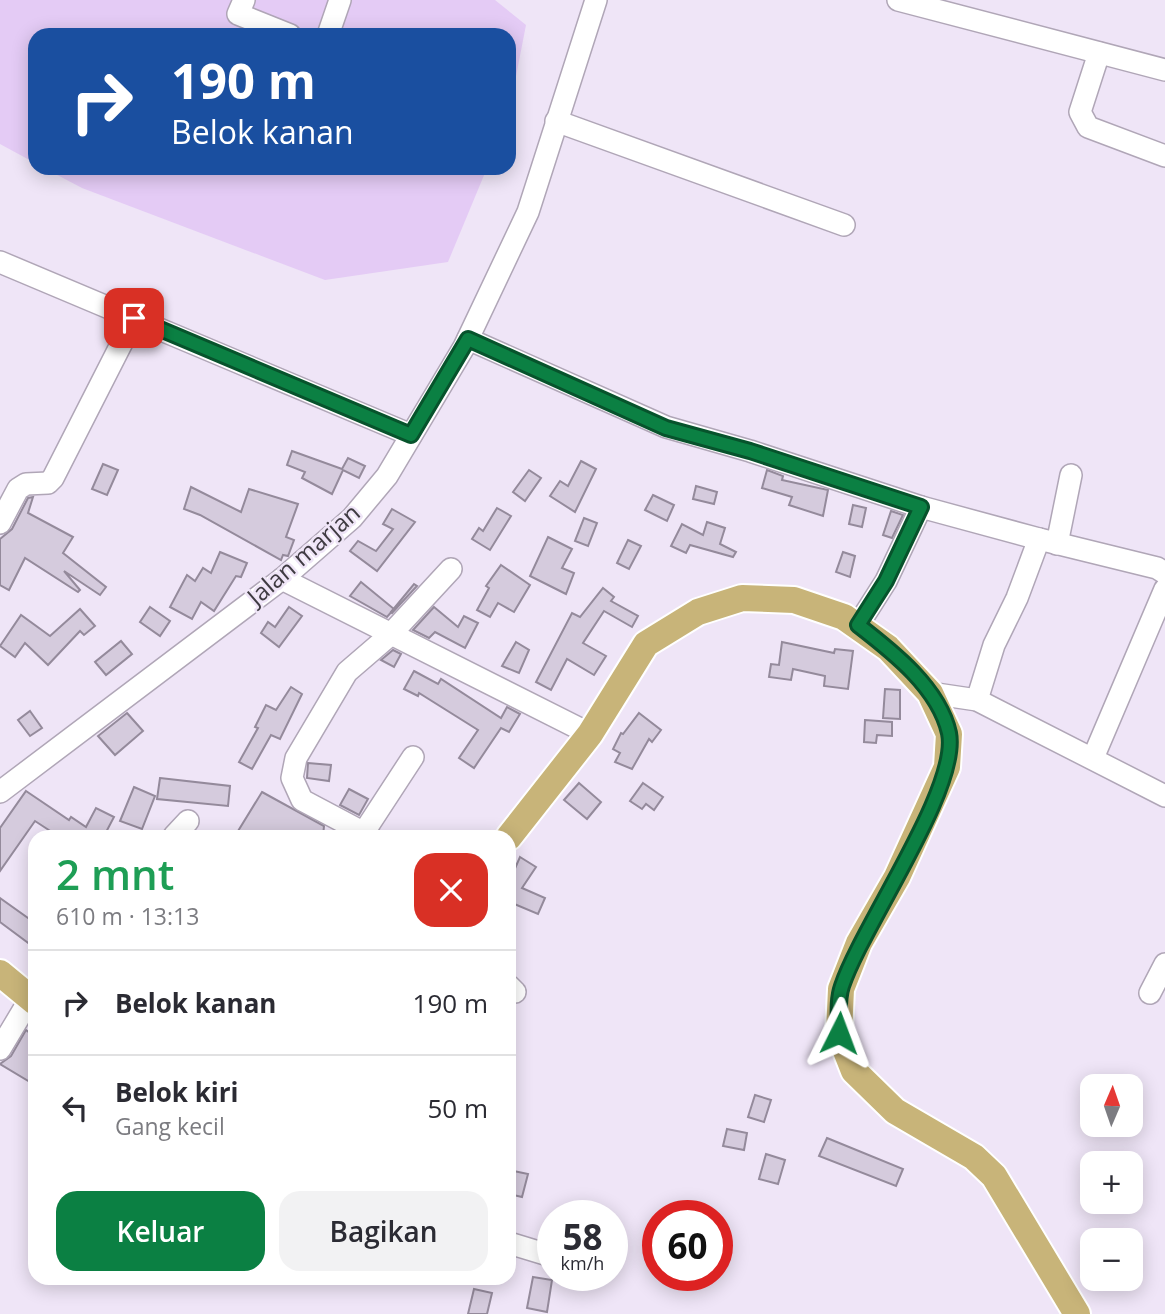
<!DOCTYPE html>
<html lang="id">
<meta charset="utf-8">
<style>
body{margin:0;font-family:"Open Sans",sans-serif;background:#f2f2f3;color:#2b2b33;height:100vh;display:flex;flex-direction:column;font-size:26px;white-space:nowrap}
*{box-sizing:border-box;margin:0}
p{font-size:23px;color:#7c7c81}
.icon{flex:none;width:38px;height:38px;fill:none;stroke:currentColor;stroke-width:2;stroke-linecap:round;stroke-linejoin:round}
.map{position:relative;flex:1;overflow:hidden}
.details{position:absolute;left:28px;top:830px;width:488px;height:455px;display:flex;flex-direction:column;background:#fff;border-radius:21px;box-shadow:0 4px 18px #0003}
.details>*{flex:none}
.hud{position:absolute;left:28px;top:28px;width:488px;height:147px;border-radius:21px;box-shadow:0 4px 18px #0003;background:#1a4fa0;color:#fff;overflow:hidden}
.needle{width:46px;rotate:2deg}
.tools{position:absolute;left:1080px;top:1074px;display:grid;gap:14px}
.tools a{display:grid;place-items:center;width:63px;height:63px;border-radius:14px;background:#fff;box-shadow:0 4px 18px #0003;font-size:35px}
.speed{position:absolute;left:537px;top:1200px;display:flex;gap:14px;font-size:35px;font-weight:700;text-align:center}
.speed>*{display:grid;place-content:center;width:91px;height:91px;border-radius:50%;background:#fff;box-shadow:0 4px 18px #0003;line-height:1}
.speed small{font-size:18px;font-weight:400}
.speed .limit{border:10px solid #d22;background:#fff;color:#111}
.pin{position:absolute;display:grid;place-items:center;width:60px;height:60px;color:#fff;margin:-30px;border-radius:14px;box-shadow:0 4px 10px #0006}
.me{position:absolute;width:77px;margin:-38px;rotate:3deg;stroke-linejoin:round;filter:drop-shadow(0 0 5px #0008)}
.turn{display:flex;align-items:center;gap:24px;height:147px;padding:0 28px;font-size:32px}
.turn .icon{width:91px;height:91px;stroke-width:2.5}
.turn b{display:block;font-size:49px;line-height:60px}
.round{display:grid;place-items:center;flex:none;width:74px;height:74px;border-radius:21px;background:#f2f2f3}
.headline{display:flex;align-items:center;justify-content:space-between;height:119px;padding:0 28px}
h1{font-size:42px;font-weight:600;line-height:52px;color:#1e9e55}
.cta{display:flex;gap:14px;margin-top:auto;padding:14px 28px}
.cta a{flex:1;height:80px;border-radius:21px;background:#0b8043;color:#fff;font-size:28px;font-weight:600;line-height:80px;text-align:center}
.cta a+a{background:#f2f2f3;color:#2b2b33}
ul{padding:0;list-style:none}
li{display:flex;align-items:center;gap:21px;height:105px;padding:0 28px;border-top:2px solid #e1e1e2}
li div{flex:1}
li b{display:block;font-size:26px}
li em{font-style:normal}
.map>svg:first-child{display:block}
.green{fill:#e4cbf5}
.building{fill:#d5cbdd;stroke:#948a9b;stroke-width:2}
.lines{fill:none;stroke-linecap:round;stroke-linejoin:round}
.minor-casing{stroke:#b0a6b7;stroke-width:24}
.major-casing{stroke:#fff;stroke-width:30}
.minor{stroke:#fff;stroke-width:21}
.major{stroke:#c8b479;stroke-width:26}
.route-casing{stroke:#07532c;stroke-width:18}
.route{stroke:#0b8043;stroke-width:12}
.labels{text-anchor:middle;stroke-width:5;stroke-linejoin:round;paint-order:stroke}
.street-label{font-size:24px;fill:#3f3b42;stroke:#efe5f7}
</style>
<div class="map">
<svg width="1165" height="1314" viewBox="0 0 1165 1314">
<rect width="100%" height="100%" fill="#efe5f7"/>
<g class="green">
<polygon points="0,0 495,0 526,25 509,112 509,35 35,35 35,163 0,144"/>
<polygon points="44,168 487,168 448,262 325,280 82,188"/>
</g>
<g class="building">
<polygon points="292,451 342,469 348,458 365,466 359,478 343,470 332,494 302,478 305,472 287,465"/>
<polygon points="581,461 596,469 575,512 550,496 560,481 568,486"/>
<polygon points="103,464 118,470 107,495 92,489"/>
<polygon points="529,470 541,478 525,501 513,492"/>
<polygon points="767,470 783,476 782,480 828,490 823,516 789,505 792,497 762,488"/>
<polygon points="696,486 717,492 714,504 693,499"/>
<polygon points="191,487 241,512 249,489 298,504 286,537 294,540 288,556 283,555 281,560 200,515 184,509"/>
<polygon points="653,495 674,505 667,521 645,510"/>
<polygon points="33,497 28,513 73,537 63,553 106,587 100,595 64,571 80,590 78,592 25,558 9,590 0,585 0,539 12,529 28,498"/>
<polygon points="853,505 866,508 862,527 849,524"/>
<polygon points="497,508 511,516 490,550 472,539 479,528 483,531"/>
<polygon points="392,509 415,522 377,571 350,551 358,541 376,551 393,529 383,524"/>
<polygon points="891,511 903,515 892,538 883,535"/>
<polygon points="584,518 597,523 588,546 575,541"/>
<polygon points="707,522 725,528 720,544 736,552 733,557 690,545 686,553 671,546 682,524 703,535"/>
<polygon points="548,537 572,549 562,568 574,573 566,594 530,576"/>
<polygon points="628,540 641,546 629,569 617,563"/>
<polygon points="220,552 247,563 241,577 236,576 214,611 201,602 192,619 170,607 187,575 195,581 203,568 211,573"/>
<polygon points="843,552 855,556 850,577 836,572"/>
<polygon points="501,565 530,585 514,612 498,603 490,617 477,610 489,588 486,586"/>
<polygon points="361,582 394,609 387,617 350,596"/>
<polygon points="414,584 417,586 392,613 391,612"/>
<polygon points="603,588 614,597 611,601 638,616 632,627 604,611 583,643 606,656 594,675 567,659 551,690 536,682 572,613 580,617"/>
<polygon points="150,607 170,621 160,636 140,622"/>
<polygon points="289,607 302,616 279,647 261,633 268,622 275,627"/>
<polygon points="434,607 458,627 464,616 478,623 465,648 435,632 429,638 413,630"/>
<polygon points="80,609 95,626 84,635 80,631 48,665 25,643 15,657 0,646 21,615 50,636"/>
<polygon points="121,641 132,654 106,675 95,662"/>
<polygon points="516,642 529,650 519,673 502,666"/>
<polygon points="782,642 834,653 835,649 853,651 848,689 824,686 825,676 793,669 791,680 769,677 771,664 779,665"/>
<polygon points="393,650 401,654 394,667 381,660"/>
<polygon points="414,671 438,684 441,679 501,718 507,707 520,714 509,732 501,728 474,768 459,758 478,730 419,693 418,696 404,689"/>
<polygon points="291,687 302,694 280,739 271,735 252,769 239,762 258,728 255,727 266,705 276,710"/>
<polygon points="885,689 900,690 900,719 883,718"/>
<polygon points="30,711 42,728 30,736 18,720"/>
<polygon points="127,713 143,731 115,755 98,736"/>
<polygon points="639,713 661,730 652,742 649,739 632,769 615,762 620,753 613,749 621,733 623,734"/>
<polygon points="865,720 892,722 892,736 877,735 876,743 864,742"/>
<polygon points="308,763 331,765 329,781 307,778"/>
<polygon points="160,778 230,786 228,806 157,799"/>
<polygon points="579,783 601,802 587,819 564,800"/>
<polygon points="643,783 663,797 654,810 646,804 642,809 630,801"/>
<polygon points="134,787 155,796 142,829 120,821"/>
<polygon points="349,789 368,799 359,815 340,805"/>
<polygon points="26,791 69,820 71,817 86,827 96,808 114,817 104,836 58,836 35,821 0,871 0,828"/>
<polygon points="262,792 324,826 323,836 235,836"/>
<polygon points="520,857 536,867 522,888 545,898 538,914 512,903 509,907 509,882"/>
<polygon points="0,898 35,923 35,948 0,922"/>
<polygon points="26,1030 35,1037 35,1085 0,1064 11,1056"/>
<polygon points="755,1095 771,1100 764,1122 748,1117"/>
<polygon points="727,1129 747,1133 744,1150 723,1146"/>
<polygon points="827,1138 903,1169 896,1186 819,1156"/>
<polygon points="766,1154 785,1160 778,1184 759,1179"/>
<polygon points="509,1170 528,1174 522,1197 509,1194"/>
<polygon points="533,1277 552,1280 547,1312 527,1308"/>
<polygon points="474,1289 492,1293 487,1314 468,1314"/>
</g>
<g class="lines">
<g class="minor-casing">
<g id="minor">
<polyline points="244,0 238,14 290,35"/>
<polyline points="898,0 1165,70"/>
<polyline points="328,35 340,0"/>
<polyline points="1099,53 1080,112 1088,127 1165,156"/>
<polyline points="556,121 844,225"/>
<polyline points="0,262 411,435"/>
<polyline points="468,339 666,427 750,451 921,507"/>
<polyline points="0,523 18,489 26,484 48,483 53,478 134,319"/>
<polyline points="1039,539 1157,568 1165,573"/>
<polyline points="1057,544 1071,475"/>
<polyline points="282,579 590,734"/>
<polyline points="858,625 886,581 921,507 1039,539 1017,598 994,645 977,700"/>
<polyline points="930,693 977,700 1165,796"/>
<polyline points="1093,758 1165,589"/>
<polyline points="0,792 282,579 352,518 387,476 464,347 528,212 596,0"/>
<polyline points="364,832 413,757"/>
<polyline points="174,836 188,821"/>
<polyline points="370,836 302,800 292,778 296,758 347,672 390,635 451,569"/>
<polyline points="509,986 515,992"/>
<polyline points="1150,993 1165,964"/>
<polyline points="0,1049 30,999"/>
<polyline points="509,1243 545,1254"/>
</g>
</g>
<g class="major-casing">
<g id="major">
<polyline points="509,837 590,734 646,644 698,612 742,598 794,600 844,617 888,648 930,693 949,734 947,767 897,877 859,943 841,989 839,1033 854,1071 895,1111 974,1157 994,1176 1077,1314"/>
<polyline points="0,973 35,1002"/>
</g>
</g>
<use href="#minor" class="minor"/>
<use href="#major" class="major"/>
</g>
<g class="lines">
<g class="route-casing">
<path id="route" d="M134 318 411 435 468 339 666 428 750 451 921 507 886 581 858 625C893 652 939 688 949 733 960 788 862 926 842 986 837 1000 839 1018 839 1033"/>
</g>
<use href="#route" class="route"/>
</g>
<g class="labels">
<g class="street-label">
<text transform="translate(304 555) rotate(-41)" y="8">Jalan marjan</text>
</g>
</g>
</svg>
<div class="tools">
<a><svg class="needle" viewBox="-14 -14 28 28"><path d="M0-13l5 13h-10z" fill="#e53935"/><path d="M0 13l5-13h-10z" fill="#7c7c81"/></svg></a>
<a>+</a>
<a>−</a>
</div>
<div class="speed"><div>58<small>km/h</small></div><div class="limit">60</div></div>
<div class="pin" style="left:134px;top:318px;background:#d93025"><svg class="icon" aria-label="arrive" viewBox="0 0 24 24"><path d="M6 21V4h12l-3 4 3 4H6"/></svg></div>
<svg class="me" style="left:839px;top:1033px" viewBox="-20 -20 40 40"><path d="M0-17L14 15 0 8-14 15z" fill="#0b8043" stroke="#fff" stroke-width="4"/></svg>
<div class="hud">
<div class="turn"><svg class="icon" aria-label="right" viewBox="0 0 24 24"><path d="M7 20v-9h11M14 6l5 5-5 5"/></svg><div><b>190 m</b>Belok kanan</div></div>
</div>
<section class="details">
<div class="headline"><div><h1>2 mnt</h1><p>610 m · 13:13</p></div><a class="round" style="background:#d93025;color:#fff"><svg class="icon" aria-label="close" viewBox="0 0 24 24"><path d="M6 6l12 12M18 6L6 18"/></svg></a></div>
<ul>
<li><svg class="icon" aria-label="right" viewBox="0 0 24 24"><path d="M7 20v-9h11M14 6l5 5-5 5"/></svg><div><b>Belok kanan</b></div><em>190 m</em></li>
<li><svg class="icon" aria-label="left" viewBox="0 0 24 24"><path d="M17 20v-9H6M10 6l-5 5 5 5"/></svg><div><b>Belok kiri</b><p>Gang kecil</p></div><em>50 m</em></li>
</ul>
<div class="cta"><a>Keluar</a><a>Bagikan</a></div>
</section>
</div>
